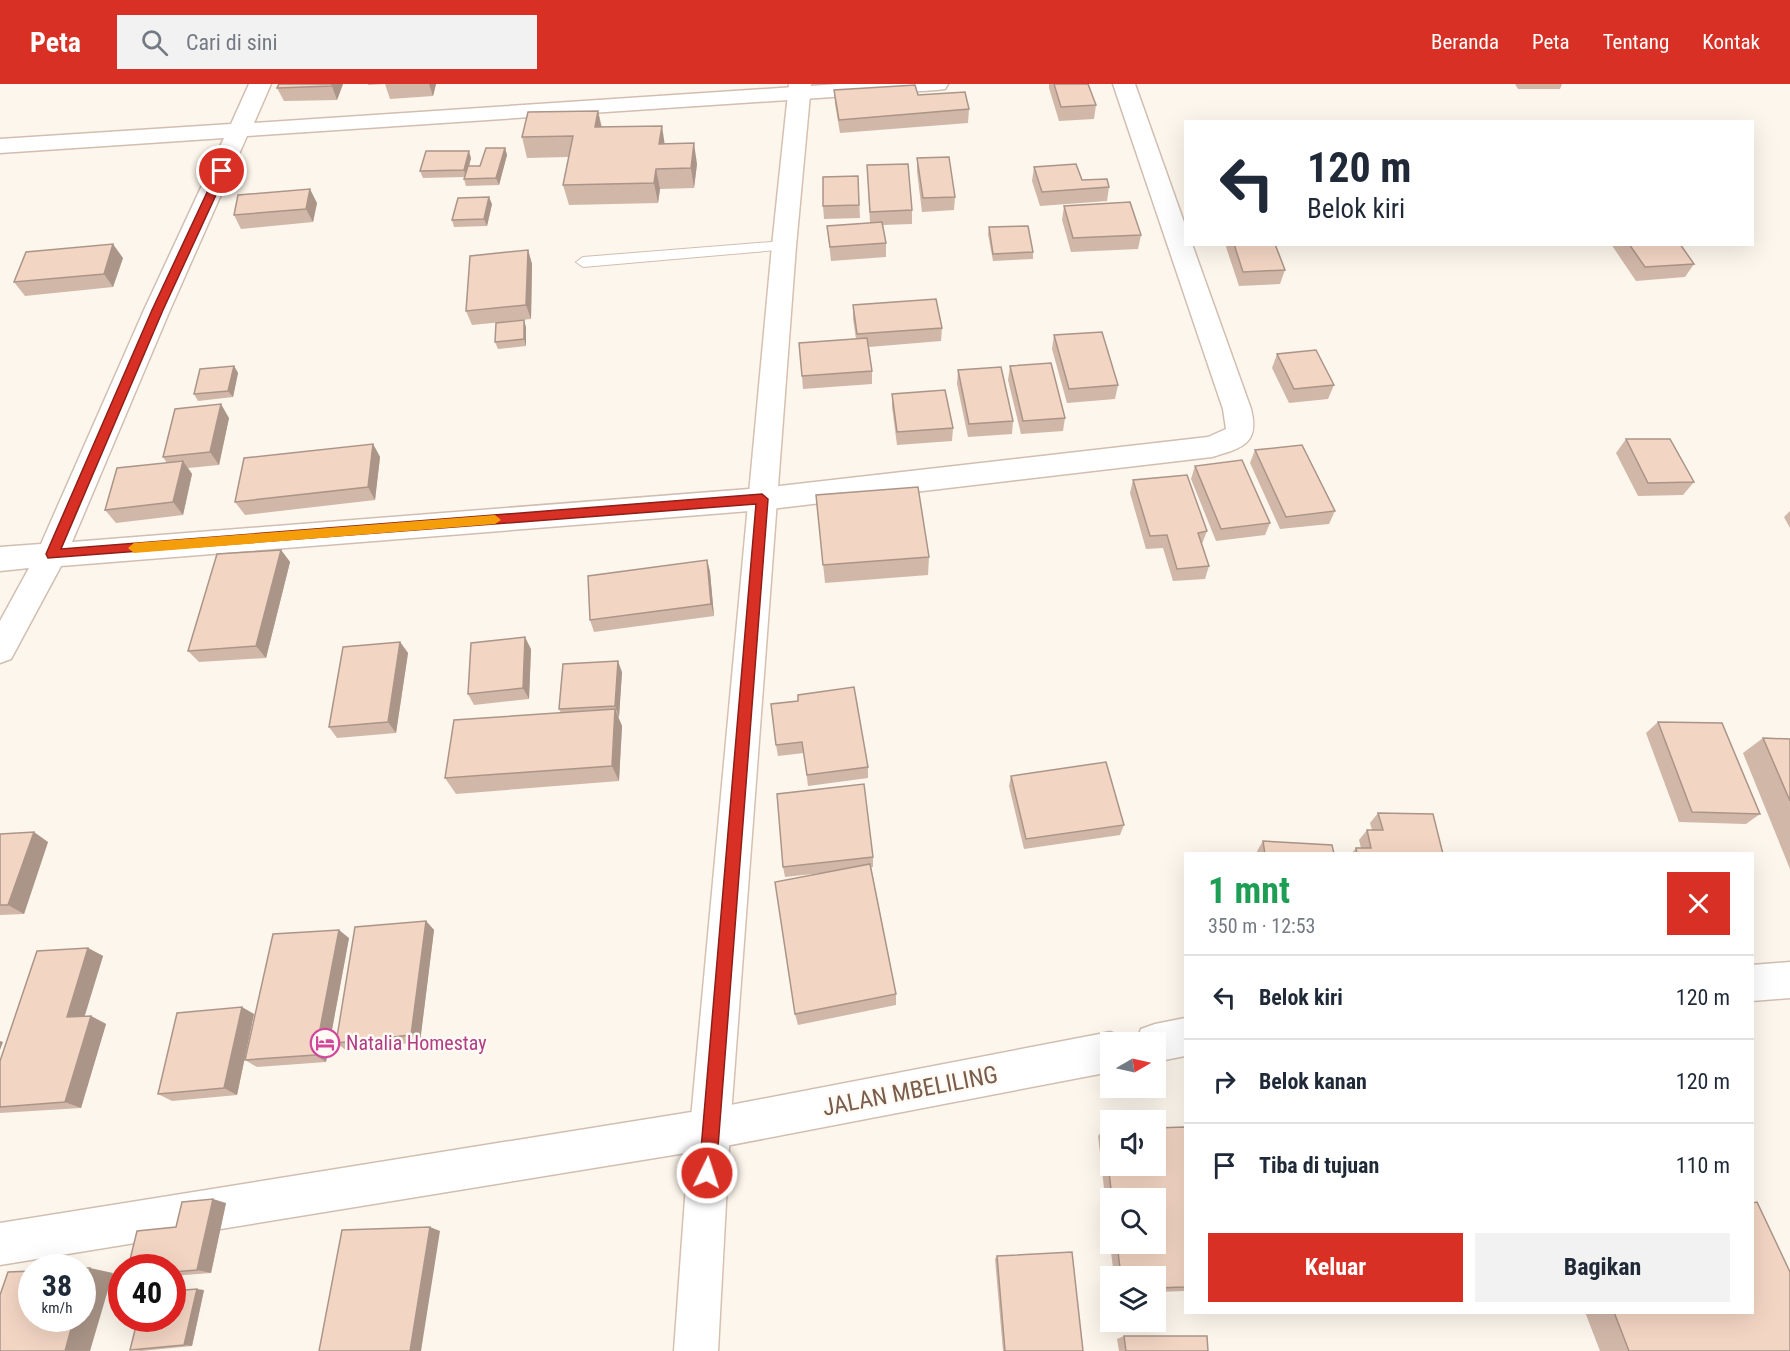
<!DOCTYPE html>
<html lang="id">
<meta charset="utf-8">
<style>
body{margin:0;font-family:"Roboto Condensed",sans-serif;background:#f2f2f3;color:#1f2937;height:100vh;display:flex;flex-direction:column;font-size:22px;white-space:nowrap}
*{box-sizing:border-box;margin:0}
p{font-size:20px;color:#747a83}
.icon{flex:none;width:33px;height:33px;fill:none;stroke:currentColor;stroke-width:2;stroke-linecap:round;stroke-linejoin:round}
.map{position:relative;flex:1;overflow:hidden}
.details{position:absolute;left:1184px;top:768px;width:570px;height:462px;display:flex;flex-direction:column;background:#fff;border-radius:0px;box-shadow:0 6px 24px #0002}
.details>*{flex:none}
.hud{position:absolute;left:1184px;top:36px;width:570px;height:126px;border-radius:0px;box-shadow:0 6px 24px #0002;background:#fff;color:#1f2937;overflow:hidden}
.needle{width:39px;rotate:81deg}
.tools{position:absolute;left:1100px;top:948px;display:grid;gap:12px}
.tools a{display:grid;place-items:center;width:66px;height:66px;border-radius:0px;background:#fff;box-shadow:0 6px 24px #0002;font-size:30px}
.speed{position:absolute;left:18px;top:1170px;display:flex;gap:12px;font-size:30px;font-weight:700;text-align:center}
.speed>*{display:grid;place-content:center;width:78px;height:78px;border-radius:50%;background:#fff;box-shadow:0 6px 24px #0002;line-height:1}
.speed small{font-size:15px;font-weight:400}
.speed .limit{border:9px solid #d22;background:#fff;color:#111}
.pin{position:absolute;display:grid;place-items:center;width:51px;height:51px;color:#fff;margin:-26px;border:3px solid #fff;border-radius:50%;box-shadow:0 2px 6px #0007}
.me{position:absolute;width:66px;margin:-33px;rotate:4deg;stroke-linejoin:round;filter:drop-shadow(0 0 4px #0008)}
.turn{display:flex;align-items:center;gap:21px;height:126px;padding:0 24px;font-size:27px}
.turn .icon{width:78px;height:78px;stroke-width:2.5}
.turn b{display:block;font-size:42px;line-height:51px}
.round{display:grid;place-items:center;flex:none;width:63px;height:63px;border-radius:0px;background:#f2f2f3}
.headline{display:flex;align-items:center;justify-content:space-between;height:102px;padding:0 24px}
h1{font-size:36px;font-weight:700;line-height:45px;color:#1e9e55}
.action{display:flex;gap:12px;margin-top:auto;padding:12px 24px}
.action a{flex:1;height:69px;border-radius:0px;background:#d93025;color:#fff;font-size:24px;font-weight:700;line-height:69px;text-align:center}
.action a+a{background:#f2f2f3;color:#1f2937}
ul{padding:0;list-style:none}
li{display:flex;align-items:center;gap:18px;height:84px;padding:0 24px;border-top:2px solid #e0e1e3}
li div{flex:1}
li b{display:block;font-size:22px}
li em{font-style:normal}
header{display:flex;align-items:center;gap:36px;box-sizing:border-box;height:84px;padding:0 30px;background:#d93025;color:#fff}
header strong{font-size:28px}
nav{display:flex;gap:33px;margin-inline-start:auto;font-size:21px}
.search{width:420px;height:54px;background:#f2f2f3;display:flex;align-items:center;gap:15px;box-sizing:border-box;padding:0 21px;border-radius:0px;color:#747a83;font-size:22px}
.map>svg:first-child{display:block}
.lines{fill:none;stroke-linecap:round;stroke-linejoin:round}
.lane-casing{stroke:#d1beb0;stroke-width:2}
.street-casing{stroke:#d1beb0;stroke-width:3}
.secondary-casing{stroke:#d6c0b0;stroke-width:3}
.lane{fill:#fff;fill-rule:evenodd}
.street{fill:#fff;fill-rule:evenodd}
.secondary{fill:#fff;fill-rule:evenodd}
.wall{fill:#d1b7a8}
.shaded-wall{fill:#aa9588}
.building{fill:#f3d5c3;stroke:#aa9588;stroke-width:1.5}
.route{fill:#d93025;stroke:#8d1f18;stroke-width:1.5}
.slow{fill:#f59e0b}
.labels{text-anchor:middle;stroke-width:5;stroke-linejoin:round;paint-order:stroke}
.hotel-label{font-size:20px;fill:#b23c85;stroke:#fffaf3;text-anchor:start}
.near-street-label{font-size:24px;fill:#7a5c4d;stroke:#fffaf3}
</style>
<header>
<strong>Peta</strong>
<div class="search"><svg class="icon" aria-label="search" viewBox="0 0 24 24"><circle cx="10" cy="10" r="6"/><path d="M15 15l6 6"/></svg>Cari di sini</div>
<nav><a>Beranda</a><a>Peta</a><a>Tentang</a><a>Kontak</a></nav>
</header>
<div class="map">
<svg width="1790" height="1267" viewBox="0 0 1790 1267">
<rect width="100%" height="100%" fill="#fdf6ec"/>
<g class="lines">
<g class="lane-casing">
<polygon id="lane" points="784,157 789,159 791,162 789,165 583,183 576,178 583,173"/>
</g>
<g class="street-casing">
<g id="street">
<path d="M249 0H271L254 39 839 0H948L945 5 937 6 247 52 170 226 72 458 762 404 1208 353 1226 345 1223 325 1113 0H1135L1185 141V160H1192L1251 325C1260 360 1242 364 1212 373L762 426 61 482 11 575 0 579V537L29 484 0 487V463L41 460 144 226 224 54 0 69V55L231 40Z"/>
<polygon points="1790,878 1790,914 1752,917 1752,881"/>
<polygon points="1185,934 1185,972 1155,978 1155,958 1136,958 1141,945 1155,940"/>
<polygon points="1110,948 1124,954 1126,958 1110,958 1110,988 710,1065 0,1181 0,1139 710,1025"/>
</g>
</g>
<g class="secondary-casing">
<polygon id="secondary" points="789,0 811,0 796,162 730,1045 718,1267 674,1267 690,1045 772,162"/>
</g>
<use href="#lane" class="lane"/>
<use href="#street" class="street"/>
<use href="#secondary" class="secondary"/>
</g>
<g class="wall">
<polygon points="279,0 343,0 337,16 284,17 277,4"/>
<polygon points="368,0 436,0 433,12 390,15 385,0 368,1"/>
<polygon points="1049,0 1088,0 1096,21 1094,35 1059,37 1049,4"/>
<polygon points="1515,0 1562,0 1560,5 1518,5"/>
<polygon points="834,6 918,11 969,25 968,39 840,49 835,20"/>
<polygon points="598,27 602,43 665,60 697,80 694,104 660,105 658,119 569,121 563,101 569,73 527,74 522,53"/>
<polygon points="505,64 507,71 499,101 466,102 464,95 464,93 423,94 420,87 471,74 469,82 480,82"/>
<polygon points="917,74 955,113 954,126 922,128 917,88"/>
<polygon points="867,81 912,126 912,140 883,141 886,159 886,173 831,177 827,142 870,139"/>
<polygon points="1034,83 1109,103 1107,117 1040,122 1032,97"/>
<polygon points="858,92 860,134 824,135 823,122"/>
<polygon points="317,119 313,138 241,145 234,131"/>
<polygon points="492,120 487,142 454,143 452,136"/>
<polygon points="1064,122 1141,151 1138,165 1071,168 1062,136"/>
<polygon points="989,143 1033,168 1033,175 993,177 988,150"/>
<polygon points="1227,160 1275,160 1285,186 1280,200 1239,202 1226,163"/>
<polygon points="1611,160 1680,160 1694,180 1685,193 1636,197"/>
<polygon points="528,166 532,180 531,235 472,241 466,227"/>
<polygon points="123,174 113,203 25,212 14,198"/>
<polygon points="853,221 942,244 941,257 869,263 872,287 872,300 803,305 799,259 856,255 853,235"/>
<polygon points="526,243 526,262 498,265 495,258"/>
<polygon points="1054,251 1118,301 1115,315 1067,319 1052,265"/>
<polygon points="1277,270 1334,301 1328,315 1289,319 1272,284"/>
<polygon points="234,282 238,289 233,313 198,317 194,310"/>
<polygon points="1010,282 1065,334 1063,347 1021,350 1008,296"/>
<polygon points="958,286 1013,337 1012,350 968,353 957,300"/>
<polygon points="892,310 953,344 952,357 897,361 892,323"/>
<polygon points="229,334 219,381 188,384 192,390 183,431 116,439 105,426 167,379 163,373"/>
<polygon points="1626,355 1694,398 1683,411 1638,412 1616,369"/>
<polygon points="373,360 380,373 375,416 245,431 235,418"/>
<polygon points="1255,366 1335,427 1329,440 1280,445 1250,379"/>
<polygon points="1195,382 1270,439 1265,451 1216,457 1191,395"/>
<polygon points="1133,396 1207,447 1202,460 1209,482 1205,495 1173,497 1163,464 1146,465 1130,409"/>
<polygon points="816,411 929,473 928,491 825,499"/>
<polygon points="1790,427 1790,444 1784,433"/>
<polygon points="281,466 290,478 266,574 199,578 188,567"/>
<polygon points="707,476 710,488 714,532 594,548 590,536"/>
<polygon points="400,558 408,569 396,649 337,654 329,643"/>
<polygon points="531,565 529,615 474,621 468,610"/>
<polygon points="622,588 619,633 618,633 622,642 619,697 456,710 445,694 561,629 559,625"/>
<polygon points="798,617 868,683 868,694 808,702 804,669 778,672 776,661"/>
<polygon points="1658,638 1760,730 1746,740 1679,738 1646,649"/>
<polygon points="1763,654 1790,655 1790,785 1743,669"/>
<polygon points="1011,692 1124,741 1120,751 1024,765 1009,702"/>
<polygon points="1378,729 1443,770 1351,770 1356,764 1361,764 1359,756 1367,746 1372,746 1370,739"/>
<polygon points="0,750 48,758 24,830 0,831"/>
<polygon points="1263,757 1334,770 1258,770 1257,767"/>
<polygon points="873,773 873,783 871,783 896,910 896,921 798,941 795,930 831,788 785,793 783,783"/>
<polygon points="426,837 434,846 420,958 346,966 336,959"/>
<polygon points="349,854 326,978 257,983 245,976"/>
<polygon points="88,864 103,872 84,932 91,932 106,940 81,1024 0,1029 0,977"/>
<polygon points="254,930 237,1011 172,1017 158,1010"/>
<polygon points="1185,1043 1185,1207 1155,1208 1155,1192 1114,1192 1110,1160 1155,1160 1155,1114 1110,1114 1110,1156 1098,1052 1104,1044"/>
<polygon points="226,1119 211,1189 172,1192 176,1143"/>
<polygon points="997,1172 1083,1267 1003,1267 995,1175"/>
<polygon points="204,1206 192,1262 141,1267 130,1266"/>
<polygon points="1585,1228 1752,1228 1790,1267 1600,1267"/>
<polygon points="1124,1252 1208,1267 1119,1267 1117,1255"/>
</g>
<g class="shaded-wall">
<polygon points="332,0 343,0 337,16 332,2"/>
<polygon points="429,0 436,0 433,12"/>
<polygon points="598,27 602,47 595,43"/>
<polygon points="662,42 665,62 659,60"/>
<polygon points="694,59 697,80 694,104 691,84"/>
<polygon points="505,64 507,71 499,101 496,94"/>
<polygon points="469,67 471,74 466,93 464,86"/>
<polygon points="656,85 660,105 658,119 654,99"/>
<polygon points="310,105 317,119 313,138 306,125"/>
<polygon points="489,113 492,120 487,142 484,135"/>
<polygon points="113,160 123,174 113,203 104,190"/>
<polygon points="528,166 532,180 531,235 526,221"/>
<polygon points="524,236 526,243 526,262 524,255"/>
<polygon points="234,282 238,289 233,313 228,307"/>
<polygon points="221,320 229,334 219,381 210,368"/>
<polygon points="373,360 380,373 375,416 368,403"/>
<polygon points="183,377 192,390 183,431 173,418"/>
<polygon points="281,466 290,478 266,574 256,562"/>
<polygon points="707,476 710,488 714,532 711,520"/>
<polygon points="525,553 531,565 529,615 523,604"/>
<polygon points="400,558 408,569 396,649 388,638"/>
<polygon points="618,577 622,588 619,633 615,622"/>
<polygon points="615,625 622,642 619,697 612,682"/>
<polygon points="34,748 48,758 24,830 8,821"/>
<polygon points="426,837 434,846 420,958 411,951"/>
<polygon points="339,846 349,854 326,978 315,971"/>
<polygon points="88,864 103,872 82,941 67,933"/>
<polygon points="242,923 254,930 237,1011 224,1004"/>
<polygon points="91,932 106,940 81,1024 65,1018"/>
<polygon points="0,957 3,958 0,966"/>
<polygon points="213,1115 226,1119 211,1189 197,1186"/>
<polygon points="430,1143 440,1147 421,1267 410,1267"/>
<polygon points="90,1184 113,1189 90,1267 65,1267 74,1234 82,1234 82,1208"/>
<polygon points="197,1205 204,1206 192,1262 184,1261"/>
</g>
<g class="building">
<polygon points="279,0 332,0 332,2 277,4"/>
<polygon points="1054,0 1088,0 1096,21 1061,23"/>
<polygon points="915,1 918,11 965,8 969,25 839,36 834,6"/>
<polygon points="598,27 595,43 662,42 659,60 694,59 691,84 656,85 654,99 563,101 573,52 522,53 528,28"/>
<polygon points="486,64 505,64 496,94 464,95 468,82 480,82"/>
<polygon points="426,67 469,67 464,86 420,87"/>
<polygon points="949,73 955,113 923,114 917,74"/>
<polygon points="908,80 912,126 870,128 867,81"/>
<polygon points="1076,80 1082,96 1107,95 1109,103 1042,108 1034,83"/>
<polygon points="858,92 859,121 823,122 823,93"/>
<polygon points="310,105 306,125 234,131 238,111"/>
<polygon points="489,113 484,135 452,136 458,114"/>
<polygon points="1130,118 1141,151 1073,154 1064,122"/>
<polygon points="882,138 886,159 830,163 827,142"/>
<polygon points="1028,142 1033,168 993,170 989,143"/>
<polygon points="113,160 104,190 14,198 26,168"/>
<polygon points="1234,160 1275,160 1285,186 1243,188"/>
<polygon points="1629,160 1680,160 1694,180 1645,183"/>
<polygon points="528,166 526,221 466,227 470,172"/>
<polygon points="936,215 942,244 857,250 853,221"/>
<polygon points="524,236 524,255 495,258 496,239"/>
<polygon points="1102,248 1118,301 1069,305 1054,251"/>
<polygon points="867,254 872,287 802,292 799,259"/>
<polygon points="1316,266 1334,301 1294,305 1277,270"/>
<polygon points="1051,279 1065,334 1023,337 1010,282"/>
<polygon points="234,282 228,307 194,310 200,285"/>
<polygon points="1001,283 1013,337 969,340 958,286"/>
<polygon points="945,306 953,344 897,348 892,310"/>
<polygon points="221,320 210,368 163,373 175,325"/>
<polygon points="1626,355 1670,355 1694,398 1648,399"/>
<polygon points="373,360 368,403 235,418 244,374"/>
<polygon points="1302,361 1335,427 1286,433 1255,366"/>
<polygon points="1242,376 1270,439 1221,445 1195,382"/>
<polygon points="183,377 173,418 105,426 117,384"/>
<polygon points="1187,391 1207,447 1198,449 1209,482 1177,485 1167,451 1150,452 1133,396"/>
<polygon points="918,403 929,473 823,481 816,411"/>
<polygon points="281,466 256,562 188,567 217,470"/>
<polygon points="707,476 711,520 590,536 588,492"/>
<polygon points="525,553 523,604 468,610 471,559"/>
<polygon points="400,558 388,638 329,643 343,563"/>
<polygon points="618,577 615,622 559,625 563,580"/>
<polygon points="854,603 868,683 807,691 802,658 776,661 771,620 798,617 798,611"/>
<polygon points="615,625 612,682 445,694 454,636"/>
<polygon points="1658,638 1722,639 1760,730 1692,728"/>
<polygon points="1763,654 1790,655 1790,717"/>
<polygon points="1106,678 1124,741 1026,755 1011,692"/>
<polygon points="864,700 873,773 783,783 777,710"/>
<polygon points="1378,729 1433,730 1443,770 1357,770 1356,764 1371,764 1367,746 1383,746"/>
<polygon points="34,748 8,821 0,821 0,750"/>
<polygon points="1263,757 1332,761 1334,770 1265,770"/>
<polygon points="870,780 896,910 795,930 775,798"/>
<polygon points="426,837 411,951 336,959 355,843"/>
<polygon points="339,846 315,971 245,976 273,850"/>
<polygon points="88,864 67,933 91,932 65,1018 0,1023 0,977 37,867"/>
<polygon points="242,923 224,1004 158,1010 177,929"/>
<polygon points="1185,1043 1185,1203 1155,1204 1155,1192 1121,1192 1117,1160 1155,1160 1155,1114 1112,1114 1104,1044 1110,1044 1110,1082 1155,1082 1155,1044"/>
<polygon points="213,1115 197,1186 172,1188 172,1184 128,1184 137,1147 176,1143 182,1118"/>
<polygon points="1757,1118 1790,1188 1790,1267 1629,1267 1614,1228 1752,1228 1752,1119"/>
<polygon points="430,1143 410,1267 319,1267 342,1146"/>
<polygon points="1072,1168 1083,1267 1005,1267 997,1172"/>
<polygon points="82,1184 90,1184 82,1208"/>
<polygon points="32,1187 32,1234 74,1234 65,1267 0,1267 0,1211 8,1188"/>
<polygon points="197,1205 184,1261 130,1266 138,1234 172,1234 172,1207"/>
<polygon points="1124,1252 1207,1252 1208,1267 1126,1267"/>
</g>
<polygon class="route" points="222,84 227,87 163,226 61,465 762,410 768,415 716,1089 713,1095 707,1098 701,1095 699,1089 756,420 48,474 46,470 152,226 217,87"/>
<polygon class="slow" points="495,431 501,436 495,440 134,469 128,464 134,459"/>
<defs>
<g id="hotel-ring" transform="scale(1.5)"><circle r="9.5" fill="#fffaf3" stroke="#d1479c" stroke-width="1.5"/><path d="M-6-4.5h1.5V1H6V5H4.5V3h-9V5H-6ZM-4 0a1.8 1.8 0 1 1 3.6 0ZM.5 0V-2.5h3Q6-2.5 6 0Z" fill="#d1479c"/></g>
</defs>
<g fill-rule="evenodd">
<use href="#hotel-ring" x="325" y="959"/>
</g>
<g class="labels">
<g class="hotel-label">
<text x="346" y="966">Natalia Homestay</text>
</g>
<g class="near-street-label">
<text transform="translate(910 1007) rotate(-11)" y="8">JALAN MBELILING</text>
</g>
</g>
</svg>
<div class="tools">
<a><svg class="needle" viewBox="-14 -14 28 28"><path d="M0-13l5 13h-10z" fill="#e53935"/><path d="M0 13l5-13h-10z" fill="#747a83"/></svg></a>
<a><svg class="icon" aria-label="sound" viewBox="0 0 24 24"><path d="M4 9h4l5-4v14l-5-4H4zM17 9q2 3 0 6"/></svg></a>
<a><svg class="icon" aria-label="search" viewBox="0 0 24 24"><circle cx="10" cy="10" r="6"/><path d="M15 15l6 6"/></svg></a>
<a><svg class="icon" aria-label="layers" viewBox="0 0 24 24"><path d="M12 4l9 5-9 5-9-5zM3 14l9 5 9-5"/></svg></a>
</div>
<div class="speed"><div>38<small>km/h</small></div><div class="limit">40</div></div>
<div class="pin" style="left:222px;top:87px;background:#d93025"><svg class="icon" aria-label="arrive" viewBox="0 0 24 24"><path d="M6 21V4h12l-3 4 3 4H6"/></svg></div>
<svg class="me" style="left:707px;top:1089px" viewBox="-20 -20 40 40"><circle r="17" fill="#d93025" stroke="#fff" stroke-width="3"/><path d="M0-11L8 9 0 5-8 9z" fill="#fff"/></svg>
<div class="hud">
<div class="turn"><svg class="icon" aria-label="left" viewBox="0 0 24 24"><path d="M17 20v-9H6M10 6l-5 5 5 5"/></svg><div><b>120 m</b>Belok kiri</div></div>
</div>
<section class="details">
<div class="headline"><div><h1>1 mnt</h1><p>350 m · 12:53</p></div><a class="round" style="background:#d93025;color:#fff"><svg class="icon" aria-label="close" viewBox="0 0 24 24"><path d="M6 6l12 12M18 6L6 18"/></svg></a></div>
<ul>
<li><svg class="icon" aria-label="left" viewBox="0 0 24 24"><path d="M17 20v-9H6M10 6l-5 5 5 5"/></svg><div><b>Belok kiri</b></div><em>120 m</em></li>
<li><svg class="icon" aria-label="right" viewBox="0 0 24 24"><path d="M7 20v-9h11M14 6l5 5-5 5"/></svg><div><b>Belok kanan</b></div><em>120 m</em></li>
<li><svg class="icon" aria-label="arrive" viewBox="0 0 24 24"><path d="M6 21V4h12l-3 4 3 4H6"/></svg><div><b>Tiba di tujuan</b></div><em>110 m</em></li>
</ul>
<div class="action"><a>Keluar</a><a>Bagikan</a></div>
</section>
</div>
